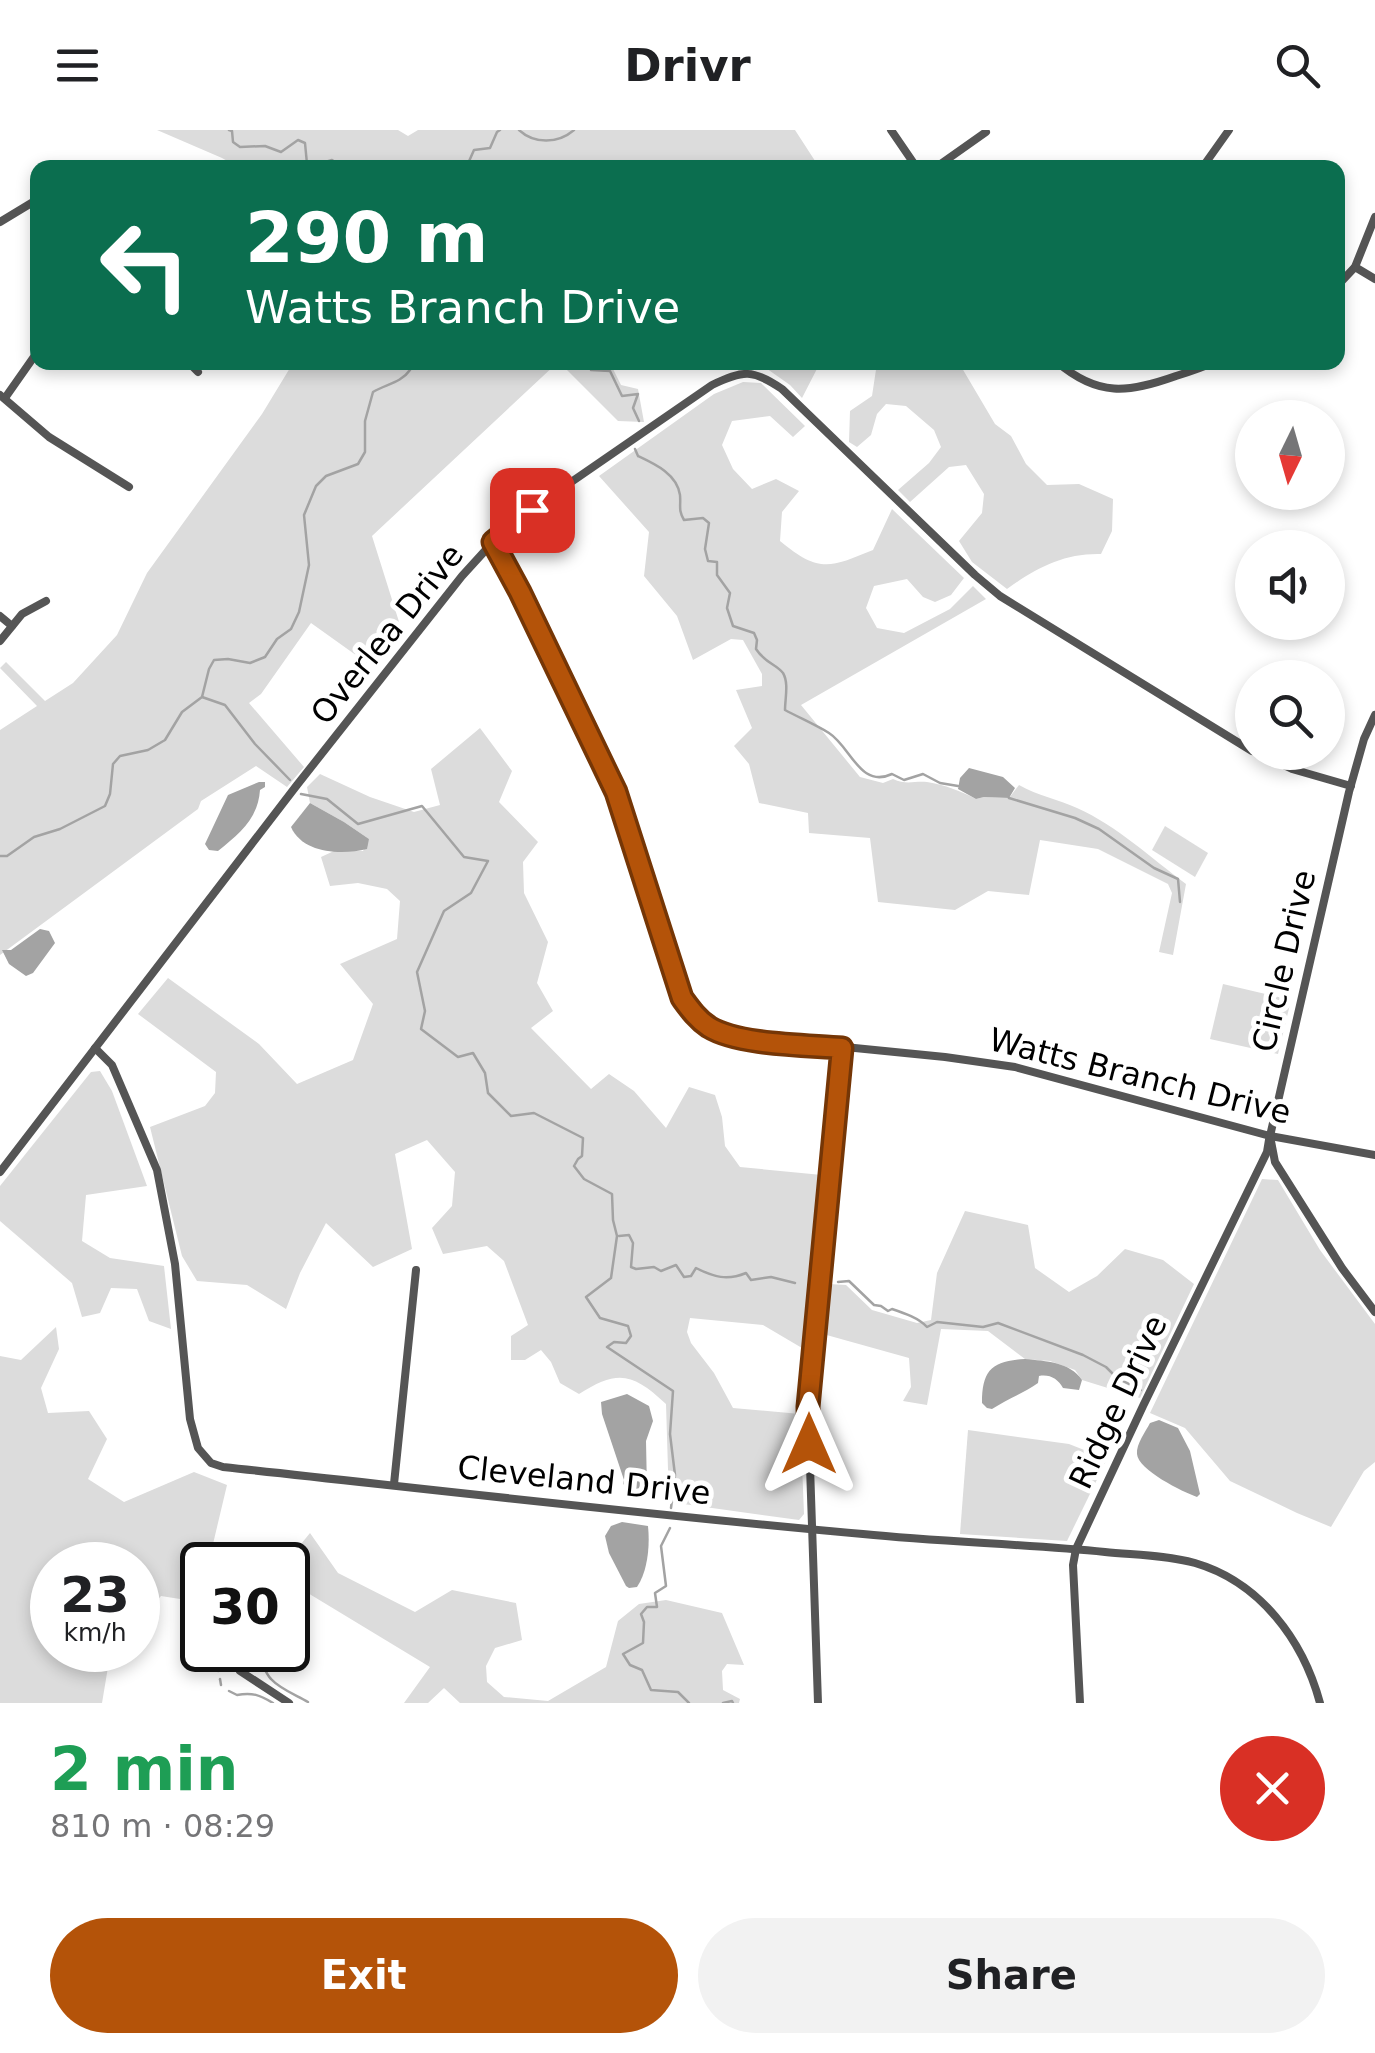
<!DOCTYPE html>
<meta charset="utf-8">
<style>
body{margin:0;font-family:"DejaVu Sans",sans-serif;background:#f2f2f2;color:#202124;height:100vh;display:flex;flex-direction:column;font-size:38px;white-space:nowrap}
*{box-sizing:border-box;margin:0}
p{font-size:32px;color:#757577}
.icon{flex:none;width:55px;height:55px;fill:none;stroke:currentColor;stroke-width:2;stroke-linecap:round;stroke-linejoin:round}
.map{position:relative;height:1573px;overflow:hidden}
.sheet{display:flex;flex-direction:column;background:#fff;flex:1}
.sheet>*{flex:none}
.top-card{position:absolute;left:30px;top:30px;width:1315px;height:210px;border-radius:20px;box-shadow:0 5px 15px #0003;background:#0b6e4f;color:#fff;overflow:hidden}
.needle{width:65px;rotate:185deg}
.controls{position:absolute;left:1235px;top:270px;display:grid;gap:20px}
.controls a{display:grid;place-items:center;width:110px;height:110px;border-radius:50%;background:#fff;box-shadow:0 5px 15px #0003;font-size:50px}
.speed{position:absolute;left:30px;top:1412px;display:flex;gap:20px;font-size:50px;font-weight:700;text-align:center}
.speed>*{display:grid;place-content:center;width:130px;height:130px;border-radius:50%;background:#fff;box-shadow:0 5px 15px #0003;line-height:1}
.speed small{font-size:25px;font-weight:400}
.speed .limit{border:5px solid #111;border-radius:15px;background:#fff;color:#111}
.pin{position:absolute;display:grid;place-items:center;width:85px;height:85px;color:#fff;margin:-42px;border-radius:20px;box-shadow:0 5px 15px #0006}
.me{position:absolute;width:110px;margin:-55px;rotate:0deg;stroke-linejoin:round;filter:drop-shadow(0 0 8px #0008)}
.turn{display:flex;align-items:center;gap:35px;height:210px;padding:0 50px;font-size:45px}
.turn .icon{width:130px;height:130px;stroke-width:2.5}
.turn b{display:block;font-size:70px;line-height:85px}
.round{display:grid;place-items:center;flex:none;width:105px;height:105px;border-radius:52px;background:#f2f2f2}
.headline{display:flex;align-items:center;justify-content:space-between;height:170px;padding:0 50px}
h1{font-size:60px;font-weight:700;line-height:75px;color:#1e9e55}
.cta{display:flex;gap:20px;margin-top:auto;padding:20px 50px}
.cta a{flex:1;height:115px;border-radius:60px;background:#b45309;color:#fff;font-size:40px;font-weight:700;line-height:115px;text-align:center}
.cta a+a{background:#f2f2f2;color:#202124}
header{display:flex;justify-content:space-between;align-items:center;height:130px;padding:0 50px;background:#fff;font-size:45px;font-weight:700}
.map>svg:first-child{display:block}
.green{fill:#dcdcdc}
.water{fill:#a3a3a3}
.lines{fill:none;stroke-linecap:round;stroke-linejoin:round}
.stream{stroke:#a3a3a3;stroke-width:2.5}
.street{stroke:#555;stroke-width:8}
.route-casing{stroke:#753606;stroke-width:25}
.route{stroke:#b45309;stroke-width:18}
.labels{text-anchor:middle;stroke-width:10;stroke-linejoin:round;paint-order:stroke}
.street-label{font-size:32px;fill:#000;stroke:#fff}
</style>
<header><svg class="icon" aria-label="menu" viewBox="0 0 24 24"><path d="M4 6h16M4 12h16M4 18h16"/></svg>Drivr<svg class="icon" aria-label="search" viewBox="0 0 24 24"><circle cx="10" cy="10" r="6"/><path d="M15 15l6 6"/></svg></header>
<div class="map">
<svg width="1375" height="1573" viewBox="0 0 1375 1573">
<rect width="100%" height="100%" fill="#fff"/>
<g class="green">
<polygon points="157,0 398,0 408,6 418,0 795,0 819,37 238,37 222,28"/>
<polygon points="293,233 557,233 372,406 400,495 367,533 311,493 261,564 249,573 304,637 287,657 256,636 201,671 198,679 0,825 0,600 37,576 0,538 6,532 45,571 73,553 117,505 147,443 262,284"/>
<polygon points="560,233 599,233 613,239 621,255 638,259 644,292 618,291"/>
<polygon points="759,233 759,232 820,233 802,268 790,255"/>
<path d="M877 233H959L995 294 1011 306 1026 334 1047 355 1079 354 1113 369 1112 401 1101 424C1064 423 1036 438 1007 459L972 432 959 411 982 383 984 364 966 335 949 337 910 372 898 360 929 333 941 317 934 300 906 276 886 274 877 284 871 305 857 317 849 312 850 281 872 266Z"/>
<path d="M743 252 761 253 805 296 793 307 770 286 732 291 722 315 733 339 752 359 776 349 799 361 782 382 780 411C819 443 829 438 873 420L892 379 964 448 951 465 935 472 923 467 907 449 874 456 866 478 877 498 904 503 950 479 973 456 986 469 801 575 860 647 883 653 893 649C906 655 913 651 927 652 945 655 961 661 976 669L984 667 1009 668 1019 655C1038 666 1058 669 1077 678 1117 696 1151 728 1186 754L1173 825 1159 822 1172 763 1168 754 1098 719 1040 710 1029 765 988 761 955 780 878 772 870 708 809 703 808 683 759 673 749 634 734 616 752 598 736 560 762 556V544L743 510 731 509 693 530 677 486 644 446 649 402 599 346 714 264Z"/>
<path d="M480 598 512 641 499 672 538 712 523 732 524 763 548 812 537 853 553 881 531 898 591 959 609 944 634 961 666 998 689 957 715 965 722 987 725 1016 740 1037 822 1045 802 1218 763 1195 690 1188 687 1202 691 1213 714 1243 733 1278 800 1284 804 1384 799 1390 669 1372 666 1274C633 1243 618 1239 579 1264L560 1253 551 1232 541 1220 525 1230H511V1206L528 1195 504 1131 487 1116 443 1124 432 1098 452 1076 455 1042 427 1010 395 1024 412 1119 373 1137 326 1093 300 1143 286 1179 247 1155 197 1151 182 1126 150 997 205 976 215 963 216 942 138 884 168 848 259 914 297 954 353 930 373 874 340 834 397 809 400 771 387 759 358 753 330 756 321 727 334 721H363L369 709 344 692 310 673 307 657 320 644 370 667 414 682 440 675 431 639Z"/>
<polygon points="1165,696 1208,723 1195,747 1152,720"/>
<polygon points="1223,854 1291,870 1278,924 1210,909"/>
<polygon points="100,941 112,961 147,1056 86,1065 82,1111 110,1128 164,1136 171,1199 149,1191 137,1159 111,1158 100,1183 82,1187 72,1153 0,1091 0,1056 91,942"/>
<polygon points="1262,1049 1278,1050 1320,1120 1375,1194 1375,1332 1364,1341 1331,1397 1297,1383 1230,1351 1185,1298 1150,1283"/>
<polygon points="965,1081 1028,1095 1035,1138 1069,1162 1097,1146 1125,1119 1163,1130 1194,1154 1140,1268 1082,1250 1075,1240 1050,1231 1025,1229 988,1201 941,1199 927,1275 903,1271 911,1257 909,1228 823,1204 828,1154 846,1155 872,1180 917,1193 931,1190 937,1143"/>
<polygon points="56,1197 59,1219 41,1258 48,1283 89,1281 107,1309 88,1349 124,1372 194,1342 227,1355 208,1435 202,1435 202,1458 199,1472 161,1466 138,1493 138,1435 52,1435 52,1520 116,1520 109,1531 102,1573 0,1573 0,1226 21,1230"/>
<polygon points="968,1300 1069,1314 1107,1329 1067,1411 960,1404"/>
<polygon points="310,1403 338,1443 415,1482 452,1460 516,1473 522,1510 495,1518 486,1536 487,1552 504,1567 548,1571 606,1537 618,1491 639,1474 666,1470 722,1483 744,1535 727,1534 722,1541 723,1560 740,1569 739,1573 460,1573 444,1558 428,1573 404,1573 430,1537 288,1451 288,1435 261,1435 255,1431 292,1425"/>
</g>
<g class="water">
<polygon points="969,638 1003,647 1015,658 1009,668 984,667 976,669 958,659 960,648"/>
<path d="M259 652H265V657L260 660C258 689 239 704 218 721L209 720 205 714 228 665Z"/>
<path d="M310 673 344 692 369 709 367 719C342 725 303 724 291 697Z"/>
<polygon points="40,799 49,801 55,813 33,843 26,846 9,834 2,820 11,820"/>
<path d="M1025 1229C1046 1231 1070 1232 1082 1250L1079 1260 1063 1258C1058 1249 1050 1244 1039 1246L1038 1253C1024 1263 1007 1269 992 1279L987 1278 982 1273C982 1240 992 1231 1025 1229Z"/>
<polygon points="627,1264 649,1276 653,1291 646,1311 647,1360 631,1361 623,1354 624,1350 602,1284 601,1272"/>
<path d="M1159 1290 1178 1298 1190 1321 1200 1364 1197 1367C1183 1362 1138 1340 1137 1324 1136 1314 1146 1301 1150 1293Z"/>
<path d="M622 1392 648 1396C650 1415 648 1441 637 1457L629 1458 626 1456 609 1423 605 1406 611 1396Z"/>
</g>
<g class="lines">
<g class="stream">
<polyline points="229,0 232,1 233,12 240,17 265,16 281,22 298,10 305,13 307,34 315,35 332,30 343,38"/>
<path d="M519 0C534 14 558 14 574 0"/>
<polyline points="466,38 474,20 490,18 497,2 500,0"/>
<polyline points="581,232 587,232"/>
<polyline points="591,232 591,240 610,241 622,266 638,264 633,278 639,291"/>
<path d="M635 319 638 326C655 334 677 344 680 365 681 376 678 380 684 390L703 388 709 393 705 419 708 431 717 432V445L730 463 727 478 733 496 754 503 757 510 756 519C765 533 776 534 783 543 789 553 785 569 785 580 800 588 816 595 829 603 851 617 860 659 892 644L904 650 923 644 940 653 958 656"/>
<polyline points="202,567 225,575 255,614 290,650"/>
<polyline points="301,664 327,669 358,694 422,676 464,727 488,731 471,763 444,781 417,842 425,881 421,899 458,927 473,923 485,943 488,963 511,986 534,983 583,1008 582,1026 578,1029 574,1036 584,1049 612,1064 613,1090 617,1106 611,1148 586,1167 600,1188 628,1196 631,1206 626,1213 614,1212 607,1217 673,1261 670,1304 675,1345 671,1378"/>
<polyline points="1009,668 1075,688 1099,699 1154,738 1178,749 1180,772"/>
<path d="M0 726H7L34 707 60 699 105 676 110 664 113 634 120 626 148 620 165 610 182 582 202 567 209 539 214 530 228 529 250 533 265 527 277 509 291 499 299 482 309 435 304 385 316 356 326 346 358 334 365 322V291L373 262C386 254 401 253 410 240L407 232"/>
<path d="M619 1106 629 1105 633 1113 631 1137 636 1139 654 1137 661 1141 676 1135 684 1147 691 1146 696 1138C714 1147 727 1151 746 1143L751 1150 771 1147 795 1153"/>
<path d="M838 1152 849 1151 874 1175 881 1176 888 1181 892 1179C904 1183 919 1188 927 1197L937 1192 983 1197 998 1193 1083 1225 1106 1237 1117 1248 1141 1260"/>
<polyline points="670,1398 661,1416 666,1456 655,1463 657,1477 647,1477 641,1484 644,1492 643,1513 623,1524 630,1535 642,1540 651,1560 678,1562 689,1573"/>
<polyline points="251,1520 252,1521"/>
<polyline points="222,1522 230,1520"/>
<path d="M258 1527C264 1535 265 1543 271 1549 280 1559 296 1565 308 1572"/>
<polyline points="217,1528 218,1541"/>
<polyline points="220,1549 221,1555"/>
<path d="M229 1561 237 1565C252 1562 260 1565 273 1573"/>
<polyline points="723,1573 732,1571 733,1573"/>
</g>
<g class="street">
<polyline points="891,0 917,38"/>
<polyline points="935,38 986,2"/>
<polyline points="1202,38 1229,0"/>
<polyline points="0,92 38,69"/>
<polyline points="1355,137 1375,149"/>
<polyline points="1338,155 1355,137 1375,87"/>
<polyline points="188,232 198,242"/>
<path d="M1057 232C1098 267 1128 263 1176 246 1189 242 1202 238 1214 232"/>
<polyline points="0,265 49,307 129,357"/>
<polyline points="5,268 38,221"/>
<polyline points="493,412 520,462 616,662 682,868 691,881 711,898 734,906 945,927 1015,937 1270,1006 1375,1025"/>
<polyline points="0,486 12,496"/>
<polyline points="0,511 22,484 46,471"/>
<polyline points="1375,585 1364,609 1349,662 1270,1006 1275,1032 1342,1138 1375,1182"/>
<polyline points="1256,622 1292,639 1351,656"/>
<path d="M95 918 112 935 157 1040 175 1134 190 1289 198 1318 211 1333 223 1337C436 1360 649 1385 863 1404 943 1412 1024 1414 1105 1422 1134 1425 1166 1425 1195 1433 1260 1452 1303 1510 1320 1573"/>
<path d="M0 1042 297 655 462 446 493 412 532 379 712 255C743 240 753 239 782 259L975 445 1000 466 1252 621"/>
<polyline points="394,1354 416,1140"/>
<polyline points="240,1541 289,1573"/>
<polyline points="818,1573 808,1277 842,918"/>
<polyline points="1080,1573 1073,1435 1076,1419 1143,1276 1267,1022 1269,1010"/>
</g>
</g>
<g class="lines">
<g class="route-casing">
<path id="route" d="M532 380 493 412 520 462 616 662 682 868C690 879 697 889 709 897 738 915 806 915 842 918L808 1277 809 1314"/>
</g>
<use href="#route" class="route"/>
</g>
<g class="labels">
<g class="street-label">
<text transform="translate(387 504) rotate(-51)" y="11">Overlea Drive</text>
<text transform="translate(1284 831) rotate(-77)" y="11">Circle Drive</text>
<text transform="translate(1140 946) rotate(14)" y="11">Watts Branch Drive</text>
<text transform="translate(1118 1272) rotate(-65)" y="11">Ridge Drive</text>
<text transform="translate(584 1350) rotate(6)" y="11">Cleveland Drive</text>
</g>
</g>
</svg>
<div class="controls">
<a><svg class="needle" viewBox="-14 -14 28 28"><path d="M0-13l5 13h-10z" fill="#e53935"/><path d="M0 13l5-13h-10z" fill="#757577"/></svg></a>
<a><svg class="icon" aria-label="sound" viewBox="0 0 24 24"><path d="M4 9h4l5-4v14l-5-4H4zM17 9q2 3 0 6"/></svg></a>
<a><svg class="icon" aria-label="search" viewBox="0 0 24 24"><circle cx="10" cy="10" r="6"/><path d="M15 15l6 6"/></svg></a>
</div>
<div class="speed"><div>23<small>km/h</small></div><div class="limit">30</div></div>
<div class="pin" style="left:532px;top:380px;background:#d93025"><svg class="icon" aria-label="arrive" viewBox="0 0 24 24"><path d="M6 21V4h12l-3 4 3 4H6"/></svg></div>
<svg class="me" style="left:809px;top:1314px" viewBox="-20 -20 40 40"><path d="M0-17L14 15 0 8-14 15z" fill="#b45309" stroke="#fff" stroke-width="4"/></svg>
<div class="top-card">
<div class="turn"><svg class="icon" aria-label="left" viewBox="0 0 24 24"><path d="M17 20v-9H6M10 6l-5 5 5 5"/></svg><div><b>290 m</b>Watts Branch Drive</div></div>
</div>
</div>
<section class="sheet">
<div class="headline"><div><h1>2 min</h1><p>810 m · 08:29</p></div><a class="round" style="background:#d93025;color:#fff"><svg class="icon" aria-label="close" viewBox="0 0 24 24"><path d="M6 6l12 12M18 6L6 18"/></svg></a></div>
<div class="cta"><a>Exit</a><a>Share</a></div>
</section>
